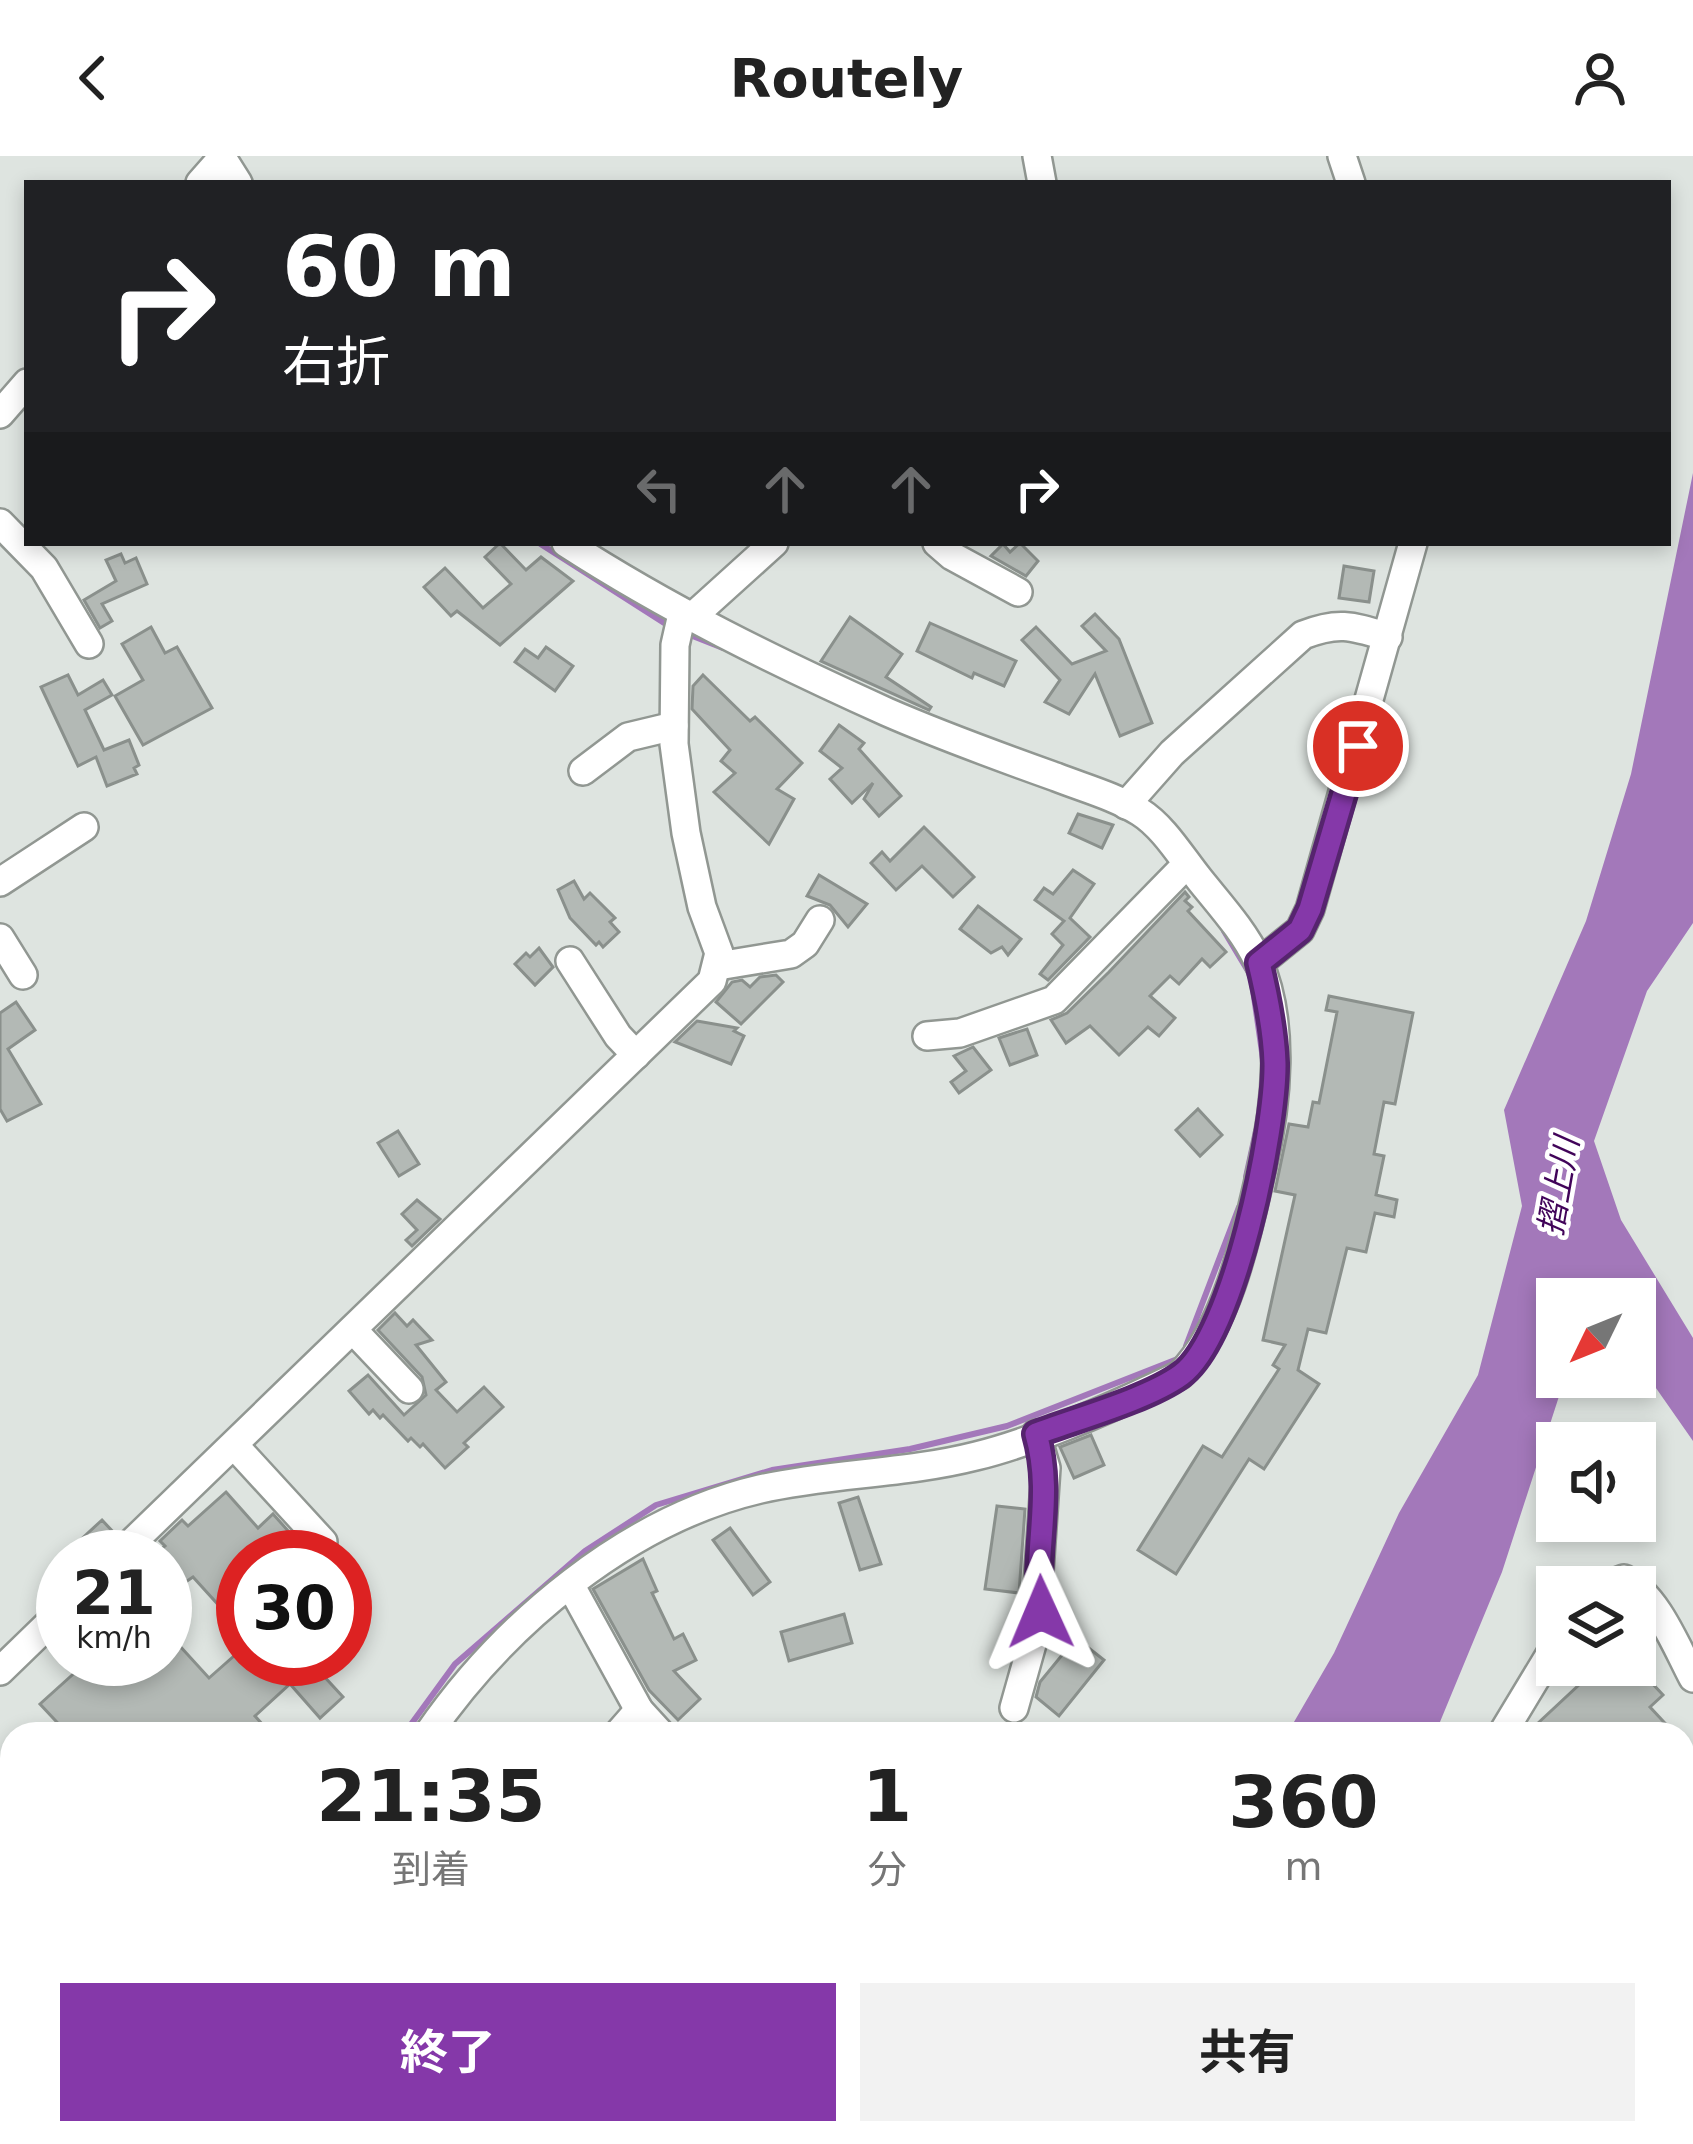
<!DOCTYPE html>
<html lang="ja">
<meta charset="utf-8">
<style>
body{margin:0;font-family:"DejaVu Sans","Noto Sans JP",sans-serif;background:#f2f2f2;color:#222;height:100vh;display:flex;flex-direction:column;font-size:45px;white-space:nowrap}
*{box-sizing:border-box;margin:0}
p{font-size:39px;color:#767676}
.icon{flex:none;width:66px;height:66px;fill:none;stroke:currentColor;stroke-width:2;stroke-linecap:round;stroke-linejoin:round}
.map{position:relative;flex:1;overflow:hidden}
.drawer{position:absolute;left:0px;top:1566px;width:1695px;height:423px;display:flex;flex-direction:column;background:#fff;border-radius:36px 36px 0 0;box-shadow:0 6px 18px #0003}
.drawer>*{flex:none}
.top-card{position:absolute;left:24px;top:24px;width:1647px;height:366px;border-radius:0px;box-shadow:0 6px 18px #0003;background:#202124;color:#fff;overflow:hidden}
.needle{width:78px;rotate:227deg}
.fabs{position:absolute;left:1536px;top:1122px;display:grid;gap:24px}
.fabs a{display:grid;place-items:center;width:120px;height:120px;border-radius:0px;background:#fff;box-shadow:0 6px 18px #0003;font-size:60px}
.speed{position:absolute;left:36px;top:1374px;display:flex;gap:24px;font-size:60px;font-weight:700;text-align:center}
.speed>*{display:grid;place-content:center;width:156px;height:156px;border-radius:50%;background:#fff;box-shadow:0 6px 18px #0003;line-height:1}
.speed small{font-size:30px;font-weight:400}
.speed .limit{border:18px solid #d22;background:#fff;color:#111}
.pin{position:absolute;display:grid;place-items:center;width:102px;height:102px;color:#fff;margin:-51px;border:6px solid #fff;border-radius:50%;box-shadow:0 3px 12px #0007}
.me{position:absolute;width:132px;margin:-66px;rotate:359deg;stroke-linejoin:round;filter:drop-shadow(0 0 9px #0008)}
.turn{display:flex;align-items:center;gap:42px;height:252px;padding:0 60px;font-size:54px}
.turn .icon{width:156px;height:156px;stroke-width:2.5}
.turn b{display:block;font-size:84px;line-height:102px}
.lanes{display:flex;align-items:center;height:114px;padding:0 60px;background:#0003;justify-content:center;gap:60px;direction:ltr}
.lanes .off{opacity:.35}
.eta{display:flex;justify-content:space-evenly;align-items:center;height:204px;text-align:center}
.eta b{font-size:72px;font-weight:700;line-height:84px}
.cta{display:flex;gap:24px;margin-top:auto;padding:24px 60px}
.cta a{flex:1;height:138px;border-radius:0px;background:#8538a9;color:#fff;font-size:48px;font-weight:700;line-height:138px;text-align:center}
.cta a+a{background:#f2f2f2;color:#222}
header{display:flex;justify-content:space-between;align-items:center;height:156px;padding:0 60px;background:#fff;font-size:54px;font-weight:700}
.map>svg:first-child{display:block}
.water{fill:#a378ba}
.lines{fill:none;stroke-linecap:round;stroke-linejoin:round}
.stream{stroke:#a378ba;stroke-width:6}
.building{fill:#b3b9b5;stroke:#8a908c;stroke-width:3}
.minor-casing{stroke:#919792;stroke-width:32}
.minor{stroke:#fff;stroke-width:27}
.route-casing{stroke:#56246e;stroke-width:30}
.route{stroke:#8538a9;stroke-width:21}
.labels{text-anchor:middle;stroke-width:9;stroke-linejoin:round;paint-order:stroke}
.water-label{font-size:33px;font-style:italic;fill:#410459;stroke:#fff}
</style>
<header><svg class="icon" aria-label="back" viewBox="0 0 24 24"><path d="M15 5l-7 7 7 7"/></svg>Routely<svg class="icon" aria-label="person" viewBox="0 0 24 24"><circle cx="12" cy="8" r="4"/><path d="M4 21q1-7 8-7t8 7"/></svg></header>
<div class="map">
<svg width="1693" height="1988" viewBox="0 0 1693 1988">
<rect width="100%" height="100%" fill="#dee4e0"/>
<g class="water">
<polygon points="1693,317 1693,767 1647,835 1594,985 1621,1064 1693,1182 1693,1285 1635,1202 1635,1143 1557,1143 1557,1221 1563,1221 1563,1228 1502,1416 1435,1578 1287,1578 1334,1497 1399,1357 1478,1219 1522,1050 1504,954 1586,765 1631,618"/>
<polygon points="925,1977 1108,1977 1097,1988 913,1988"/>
</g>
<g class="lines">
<g class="stream">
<polyline points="539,387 672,472"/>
<polyline points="685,477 723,492"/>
<polyline points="1224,775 1251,820 1263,903"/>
<polyline points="1246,1021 1256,975"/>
<polyline points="1186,1190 1239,1051"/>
<polyline points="404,1578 455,1508 585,1395 656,1349 772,1314 910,1293 1007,1270 1180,1202"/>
<polyline points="197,1988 203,1977"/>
</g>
</g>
<g class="building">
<polygon points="500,387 526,414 541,401 573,425 500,489 457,455 451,460 424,431 445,412 483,452 511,428 485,401"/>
<polygon points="1020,387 1038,405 1026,420 991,400 1003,388 1010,396"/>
<polygon points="121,398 125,407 136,402 147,428 102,448 112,465 100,472 84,444 116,425 106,404"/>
<polygon points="1344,410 1374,415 1369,446 1339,442"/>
<polygon points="1095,458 1119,483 1152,567 1120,580 1095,518 1069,558 1045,546 1060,524 1022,484 1036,471 1072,508 1106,495 1082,470"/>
<polygon points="850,461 902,498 886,521 931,551 929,554 821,505"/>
<polygon points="930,467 1016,505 1004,530 974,517 972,522 917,495"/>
<polygon points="151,471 165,497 177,491 212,552 143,589 115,540 143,524 122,488"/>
<polygon points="546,491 573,510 555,535 515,506 525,493 538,502"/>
<polygon points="68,519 78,539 103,524 112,539 85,554 104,594 129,584 139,609 134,612 137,618 107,630 96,601 78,610 41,531"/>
<polygon points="703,519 750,565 755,561 802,607 777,633 794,643 769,688 714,636 735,617 721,605 730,594 692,553 693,530"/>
<polygon points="839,569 864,587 859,593 901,640 879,660 864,643 873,627 852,647 830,623 842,612 820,595"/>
<polygon points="1078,658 1113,669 1102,692 1069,677"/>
<polygon points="924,671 974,721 953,741 922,710 896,734 871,707 882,696 890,705"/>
<polygon points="1073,714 1094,728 1070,762 1090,781 1048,824 1040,818 1063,789 1052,778 1064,765 1035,744 1044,732 1053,738"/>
<polygon points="819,719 867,748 848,771 830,749 807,740"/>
<polygon points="574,725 584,743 590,737 615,762 610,766 619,776 603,791 599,786 596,789 570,762 558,734"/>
<polygon points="1185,736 1189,741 1185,745 1192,751 1188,755 1226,796 1210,811 1202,803 1179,828 1170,820 1150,840 1175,862 1159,880 1148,871 1119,899 1090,870 1066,887 1051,864 1067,857 1109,816"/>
<polygon points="978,750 1021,783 1008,799 1002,791 991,797 960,773"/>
<polygon points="539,792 553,811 535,829 515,808 526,797 530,801"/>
<polygon points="776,819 783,826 741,868 716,846 732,826 742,824 750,831 760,821"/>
<polygon points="1329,840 1413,857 1395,948 1384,946 1374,998 1384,1000 1376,1039 1397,1044 1394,1061 1375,1057 1366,1096 1347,1092 1326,1177 1308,1173 1298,1214 1319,1228 1264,1313 1249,1303 1176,1418 1138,1394 1203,1290 1222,1301 1279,1213 1273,1209 1285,1189 1263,1184 1295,1039 1275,1035 1289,968 1308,971 1313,946 1319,947 1337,856 1326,854"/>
<polygon points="16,846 35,874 8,893 41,948 7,965 0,953 0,857"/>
<polygon points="697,865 737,872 734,875 744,880 731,908 675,886"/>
<polygon points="1027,873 1037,899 1010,909 999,882"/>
<polygon points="973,891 991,914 959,937 951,926 966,915 954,900"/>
<polygon points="1198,953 1222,979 1200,1000 1176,974"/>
<polygon points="398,975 419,1008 399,1020 378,987"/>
<polygon points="417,1044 440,1063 412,1090 406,1084 417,1074 402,1058"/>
<polygon points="395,1157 407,1170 413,1164 432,1184 416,1189 446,1226 436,1234 457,1256 484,1231 503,1251 464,1287 468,1291 445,1312 423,1288 420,1291 411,1282 408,1285 383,1259 380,1262 373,1254 369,1258 349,1235 368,1219 404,1259 426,1239 422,1221 378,1174"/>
<polygon points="1091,1279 1104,1309 1074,1322 1060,1291"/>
<polygon points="226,1336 258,1372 273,1358 290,1377 260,1401 243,1401 243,1417 236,1423 243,1431 243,1476 193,1421 165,1440 165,1401 152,1401 165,1390 160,1385 182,1364 188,1370"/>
<polygon points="858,1341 881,1408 860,1414 839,1347"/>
<polygon points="997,1350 1025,1353 1019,1437 985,1433"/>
<polygon points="102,1364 115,1378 99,1401 88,1401 76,1388"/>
<polygon points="730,1372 770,1426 753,1439 713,1384"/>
<polygon points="643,1403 657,1435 652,1437 674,1483 683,1478 696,1504 674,1515 700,1543 678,1564 649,1534 593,1433"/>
<polygon points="844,1458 852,1487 789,1505 781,1476"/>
<polygon points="1076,1482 1104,1504 1059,1560 1036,1541 1040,1526"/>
<polygon points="178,1488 209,1522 243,1492 243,1503 308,1503 343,1541 320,1562 290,1528 255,1560 271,1578 68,1578 40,1548 90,1503 165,1503"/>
<polygon points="1624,1509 1635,1509 1663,1539 1650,1551 1675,1578 1546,1578 1537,1568 1594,1515 1605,1527"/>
</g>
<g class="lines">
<g class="minor-casing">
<g id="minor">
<polyline points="221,0 238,27"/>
<polyline points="1037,0 1042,27"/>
<polyline points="1342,0 1351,27"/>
<polyline points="200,27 222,2"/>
<polyline points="0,258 27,227"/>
<polyline points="0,367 44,412 89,488"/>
<polyline points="937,387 952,400 1018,436"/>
<polyline points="691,462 774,387"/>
<polyline points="583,615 628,581 674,570"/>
<path d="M1126 649 1172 597 1303 479C1339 465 1352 470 1388 481"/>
<polyline points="0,726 84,671"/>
<polyline points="0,782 23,819"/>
<polyline points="570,805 618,880 636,899"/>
<polyline points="1259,807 1300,774 1310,753 1413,387"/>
<polyline points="718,810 791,798 805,788 820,764"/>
<polyline points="927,880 960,877 1054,844 1187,708"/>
<polyline points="354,1175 409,1233"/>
<polyline points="234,1289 323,1386"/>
<polyline points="117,1401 712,825 719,797 702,751 686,677 674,588 675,489 682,458"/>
<polyline points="571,1430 639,1554 661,1578"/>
<path d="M1603 1431 1624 1423C1657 1440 1676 1490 1693 1522"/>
<polyline points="0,1515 63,1454"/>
<polyline points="1014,1552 1041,1456 1038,1430 1046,1312 1036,1278"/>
<path d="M428 1578C504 1468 627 1364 760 1333 831 1317 905 1318 976 1300 1038 1285 1122 1247 1180 1219 1229 1169 1247 1077 1262 1011 1277 948 1285 865 1258 805 1244 775 1220 749 1200 724 1182 702 1164 671 1140 656 1114 640 1084 632 1056 621 1000 601 942 580 887 556 776 506 668 453 566 387"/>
<polyline points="618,1578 639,1554"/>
<polyline points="1502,1578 1557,1487"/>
<polyline points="1683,1715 1693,1716"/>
<polyline points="0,1738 12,1734"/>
<polyline points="0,1831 9,1829"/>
<polyline points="1683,1919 1693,1921"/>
<polyline points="0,1943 12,1940"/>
<polyline points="217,1988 223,1977"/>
<polyline points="1215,1988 1224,1977"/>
<polyline points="1325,1988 1330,1977"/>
<polyline points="1677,1988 1693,1973"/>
</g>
</g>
<use href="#minor" class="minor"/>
</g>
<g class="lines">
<g class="route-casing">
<path id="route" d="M1041 1456C1033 1394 1054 1340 1036 1278 1076 1263 1148 1243 1181 1219 1234 1180 1276 972 1275 907 1274 873 1267 840 1259 807L1300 774 1310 753 1358 590"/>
</g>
<use href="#route" class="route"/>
</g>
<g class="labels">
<g class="water-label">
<text transform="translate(1558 1030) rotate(-80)" y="12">摺上川</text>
</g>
</g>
</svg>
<div class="fabs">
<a><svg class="needle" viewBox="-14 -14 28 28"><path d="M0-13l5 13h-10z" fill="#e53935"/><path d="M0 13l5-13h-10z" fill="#767676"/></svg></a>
<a><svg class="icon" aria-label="sound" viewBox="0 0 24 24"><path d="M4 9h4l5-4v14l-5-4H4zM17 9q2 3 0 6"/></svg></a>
<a><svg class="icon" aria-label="layers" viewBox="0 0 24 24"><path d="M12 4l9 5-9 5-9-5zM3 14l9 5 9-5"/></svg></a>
</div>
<div class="speed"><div>21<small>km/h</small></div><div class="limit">30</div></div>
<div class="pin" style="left:1358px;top:590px;background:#d93025"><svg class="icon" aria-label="arrive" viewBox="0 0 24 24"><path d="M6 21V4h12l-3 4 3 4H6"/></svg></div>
<svg class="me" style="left:1041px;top:1456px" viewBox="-20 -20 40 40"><path d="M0-17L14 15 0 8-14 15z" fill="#8538a9" stroke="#fff" stroke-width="4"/></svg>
<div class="top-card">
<div class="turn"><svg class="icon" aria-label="right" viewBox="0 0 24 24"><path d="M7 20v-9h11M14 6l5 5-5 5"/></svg><div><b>60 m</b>右折</div></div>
<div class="lanes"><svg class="icon off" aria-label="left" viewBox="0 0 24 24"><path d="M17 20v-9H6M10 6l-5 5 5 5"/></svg><svg class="icon off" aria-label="ahead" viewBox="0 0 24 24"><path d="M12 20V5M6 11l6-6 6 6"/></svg><svg class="icon off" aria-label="ahead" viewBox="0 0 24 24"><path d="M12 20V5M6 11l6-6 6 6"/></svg><svg class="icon" aria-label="right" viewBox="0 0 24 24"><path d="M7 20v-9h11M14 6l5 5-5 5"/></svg></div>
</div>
<section class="drawer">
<div class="eta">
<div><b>21:35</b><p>到着</p></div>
<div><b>1</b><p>分</p></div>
<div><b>360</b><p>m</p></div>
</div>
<div class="cta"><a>終了</a><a>共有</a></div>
</section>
</div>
